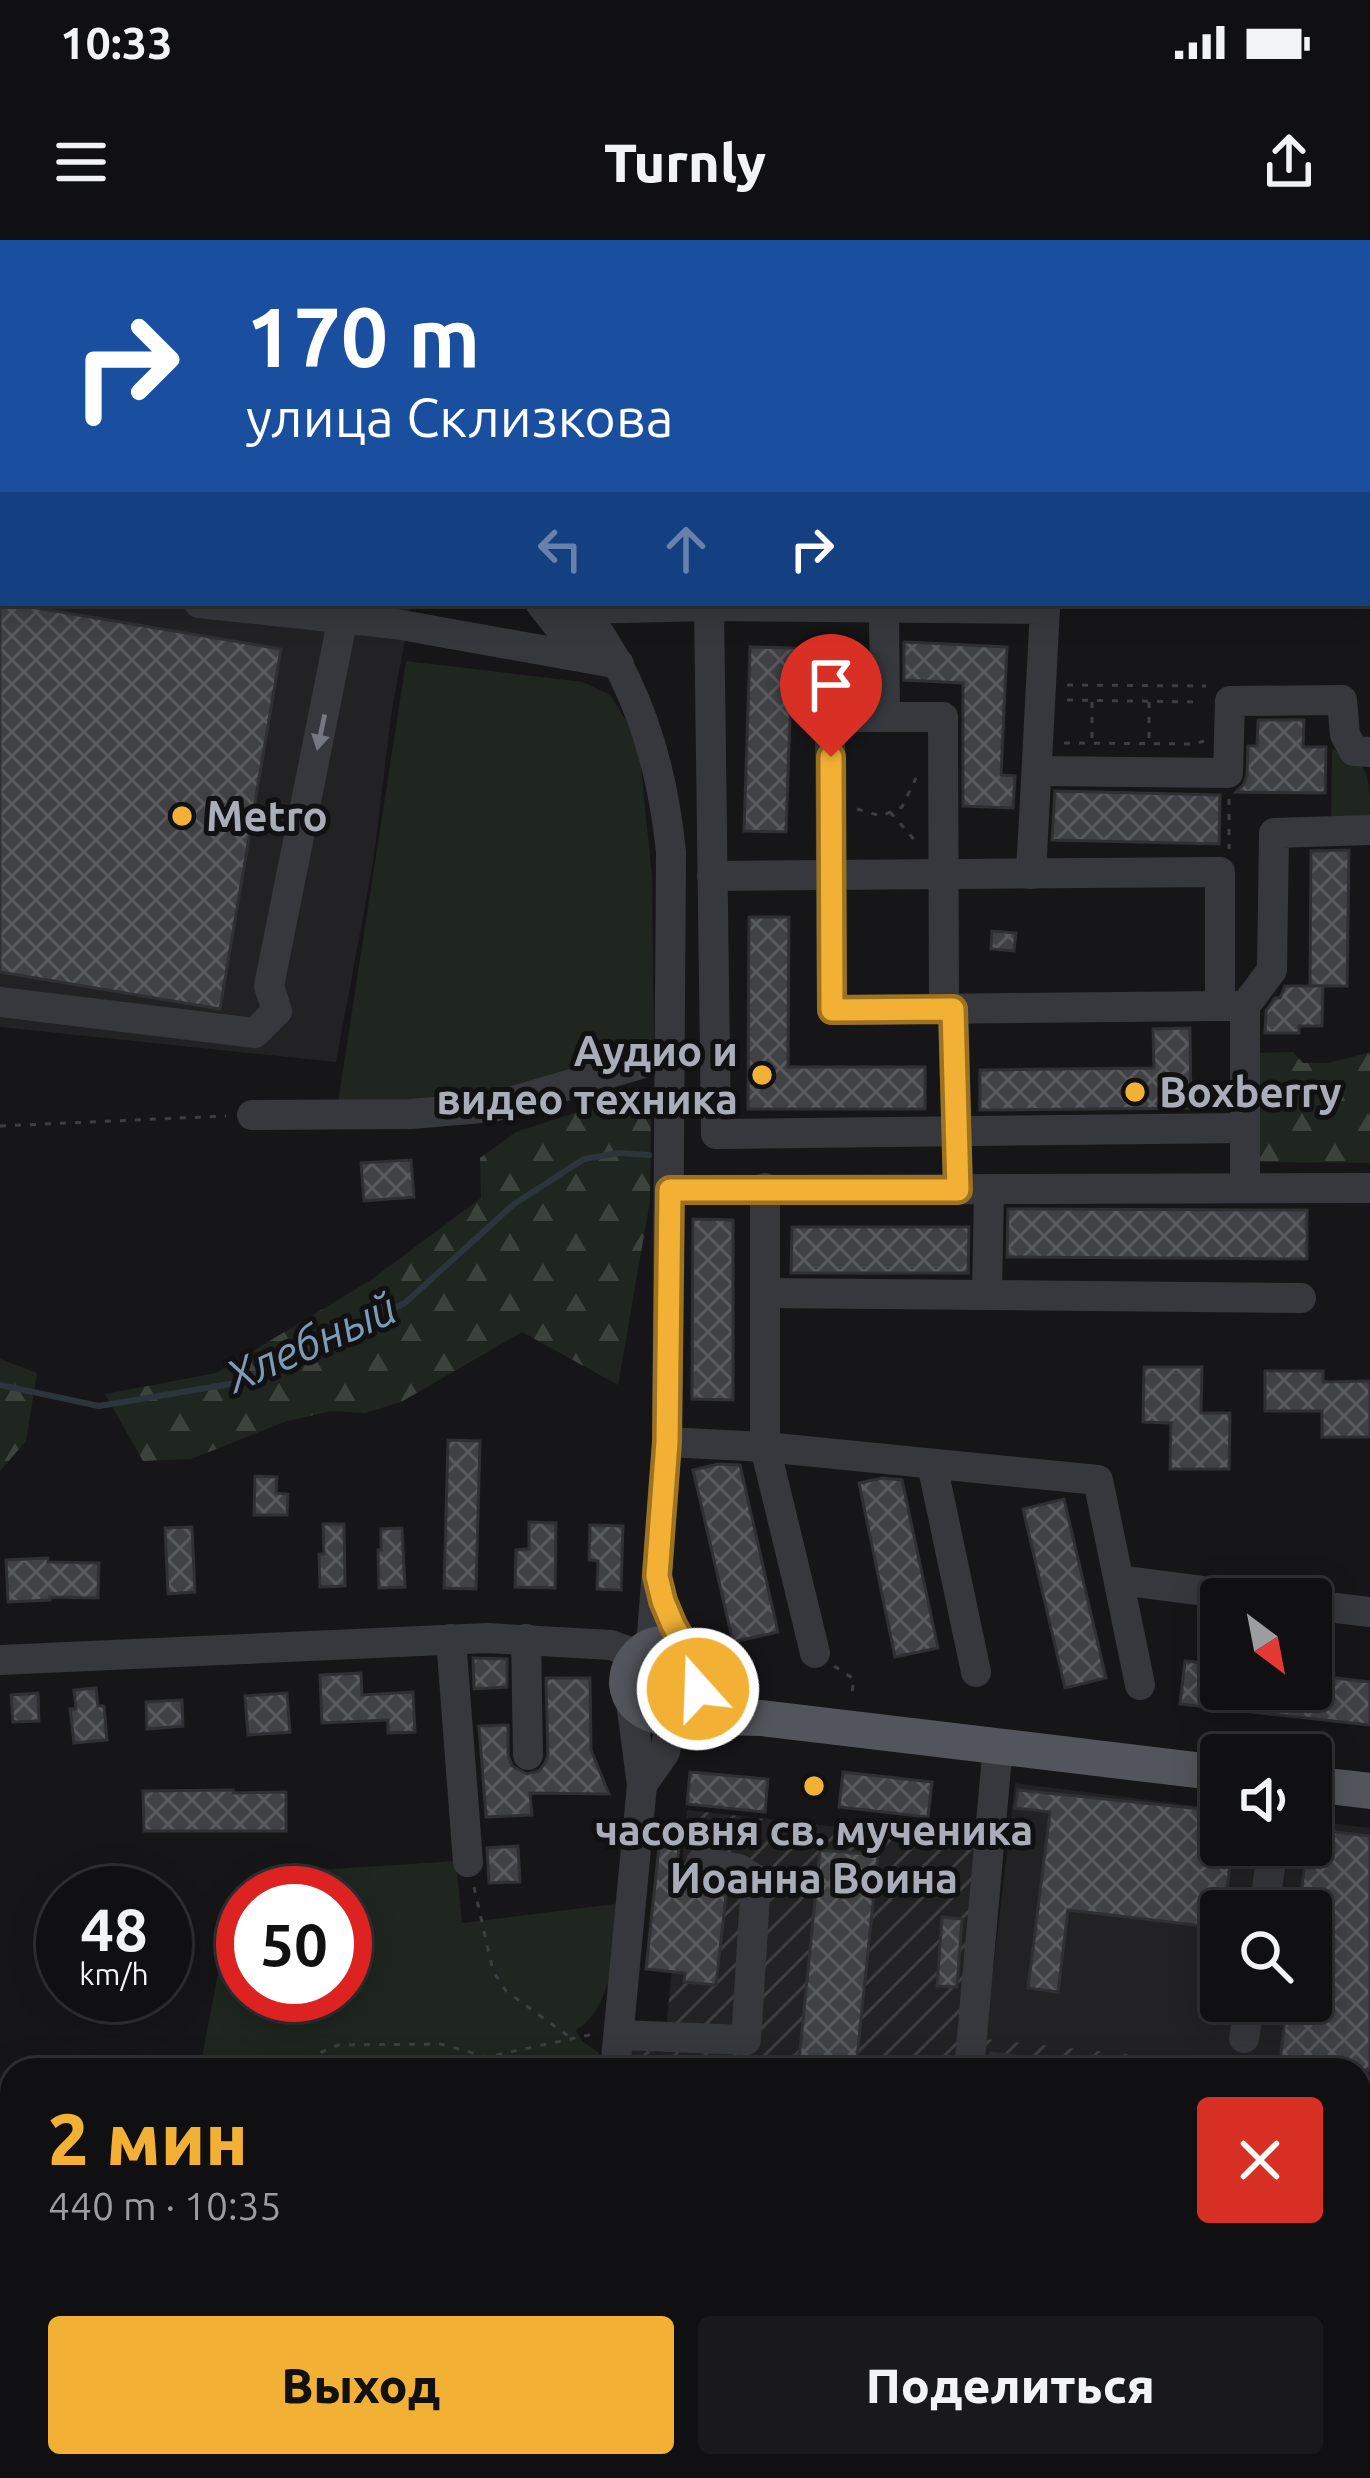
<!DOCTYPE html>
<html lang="ru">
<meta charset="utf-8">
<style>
body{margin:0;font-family:Ubuntu,sans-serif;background:#19191b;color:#f1f3f6;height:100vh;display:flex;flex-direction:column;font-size:45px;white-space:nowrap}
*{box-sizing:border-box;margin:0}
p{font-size:39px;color:#9c9d9f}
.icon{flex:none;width:66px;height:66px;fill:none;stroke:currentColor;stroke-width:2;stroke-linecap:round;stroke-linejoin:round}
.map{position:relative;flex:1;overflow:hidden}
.panel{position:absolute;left:0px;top:1818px;width:1371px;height:420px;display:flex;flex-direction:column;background:#101012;border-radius:36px 36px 0 0;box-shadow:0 6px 30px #0003,0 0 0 3px #303032}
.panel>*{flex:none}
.hud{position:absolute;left:0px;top:0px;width:1371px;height:366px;box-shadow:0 6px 30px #0003,0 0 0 3px #303032;background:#1a4fa0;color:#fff;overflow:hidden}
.needle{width:78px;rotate:148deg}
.tools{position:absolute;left:1200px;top:1338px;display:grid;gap:24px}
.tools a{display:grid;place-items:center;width:132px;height:132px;border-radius:12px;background:#101012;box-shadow:0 6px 30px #0003,0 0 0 3px #303032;font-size:60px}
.speed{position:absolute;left:36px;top:1626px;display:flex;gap:24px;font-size:60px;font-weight:700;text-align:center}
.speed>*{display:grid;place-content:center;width:156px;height:156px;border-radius:50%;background:#101012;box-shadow:0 6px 30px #0003,0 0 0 3px #303032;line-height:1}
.speed small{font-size:30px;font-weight:400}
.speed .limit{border:18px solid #d22;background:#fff;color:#111}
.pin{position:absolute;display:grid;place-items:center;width:102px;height:102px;color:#fff;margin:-123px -51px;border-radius:50% 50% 50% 0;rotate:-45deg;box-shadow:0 0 12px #0007}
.pin .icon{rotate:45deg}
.me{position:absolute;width:132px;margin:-66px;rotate:340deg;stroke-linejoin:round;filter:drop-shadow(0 0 9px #0008)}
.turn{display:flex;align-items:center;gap:42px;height:252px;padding:0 48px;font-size:54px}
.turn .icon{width:156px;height:156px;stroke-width:2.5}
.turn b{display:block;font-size:84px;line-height:102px}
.lanes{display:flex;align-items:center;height:114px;padding:0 48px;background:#0003;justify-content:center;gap:60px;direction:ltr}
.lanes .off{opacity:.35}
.round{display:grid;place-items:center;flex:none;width:126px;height:126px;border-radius:12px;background:#19191b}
.summary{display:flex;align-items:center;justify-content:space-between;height:204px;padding:0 48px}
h1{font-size:72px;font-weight:800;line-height:90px;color:#f2b134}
.primary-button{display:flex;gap:24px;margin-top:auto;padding:24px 48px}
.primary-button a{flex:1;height:138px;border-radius:12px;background:#f2b134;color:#111;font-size:48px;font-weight:800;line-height:138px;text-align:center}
.primary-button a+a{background:#19191b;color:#f1f3f6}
.status{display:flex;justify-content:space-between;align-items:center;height:84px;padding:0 60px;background:#101012;direction:ltr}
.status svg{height:33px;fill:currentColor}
header{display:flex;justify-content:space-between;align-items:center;height:156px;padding:0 48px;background:#101012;font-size:54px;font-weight:800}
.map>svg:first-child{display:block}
.built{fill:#222225;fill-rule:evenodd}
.industrial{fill:url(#industrial-furrows)}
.green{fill:#1e261f}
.forest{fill:url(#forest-firs)}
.wetland{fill:url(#wetland-marsh)}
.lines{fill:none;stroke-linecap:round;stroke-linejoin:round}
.stream{stroke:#2c353c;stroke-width:6}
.building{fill:url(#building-cross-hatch);stroke:#303034;stroke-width:3}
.path{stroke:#3d3f44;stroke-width:3;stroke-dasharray:6 9;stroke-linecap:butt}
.minor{stroke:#37383d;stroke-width:30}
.major{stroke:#53555c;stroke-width:36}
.oneway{fill:#757881}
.route-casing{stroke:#9d7322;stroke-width:30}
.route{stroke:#f2b134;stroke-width:21}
.poi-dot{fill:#f2b134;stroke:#111113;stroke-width:4.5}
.labels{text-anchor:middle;stroke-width:10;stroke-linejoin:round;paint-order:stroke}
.poi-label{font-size:42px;font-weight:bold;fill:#a8adb8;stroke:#111113;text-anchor:start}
.water-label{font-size:45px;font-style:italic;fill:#7f9bb3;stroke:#111113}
</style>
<div class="status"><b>10:33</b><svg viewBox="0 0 49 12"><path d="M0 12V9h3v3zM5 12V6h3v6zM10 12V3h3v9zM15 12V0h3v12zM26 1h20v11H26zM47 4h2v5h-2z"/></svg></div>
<header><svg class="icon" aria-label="menu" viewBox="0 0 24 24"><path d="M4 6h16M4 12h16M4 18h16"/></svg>Turnly<svg class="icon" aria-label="share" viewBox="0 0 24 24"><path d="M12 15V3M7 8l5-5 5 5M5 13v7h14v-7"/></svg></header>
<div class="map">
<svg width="1370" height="2238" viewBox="0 0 1370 2238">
<defs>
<pattern id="industrial-furrows" width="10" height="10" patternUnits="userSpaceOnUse" patternTransform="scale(3)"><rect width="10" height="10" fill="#222225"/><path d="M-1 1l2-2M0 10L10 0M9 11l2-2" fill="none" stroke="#3f3f43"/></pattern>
<pattern id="forest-firs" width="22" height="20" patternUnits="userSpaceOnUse" patternTransform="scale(3)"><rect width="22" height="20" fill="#1e261f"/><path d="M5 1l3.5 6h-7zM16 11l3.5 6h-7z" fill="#3c433d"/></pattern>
<pattern id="wetland-marsh" width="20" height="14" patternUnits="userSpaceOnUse" patternTransform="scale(3)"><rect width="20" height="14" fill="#1e261f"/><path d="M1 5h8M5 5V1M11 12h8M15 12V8" fill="none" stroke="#3c433d"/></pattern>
<pattern id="building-cross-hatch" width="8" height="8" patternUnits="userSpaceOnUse" patternTransform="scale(3)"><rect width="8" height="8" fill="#404145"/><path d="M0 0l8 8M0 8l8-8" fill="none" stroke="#595a5e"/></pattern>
</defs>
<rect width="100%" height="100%" fill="#161618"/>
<g class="built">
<polygon points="991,0 1216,0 1218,3 993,3"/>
<polygon points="3,182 3,363 412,363 392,469 373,623 336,822 0,787 0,244"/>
<path d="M1015 1543 1221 1569V1605H1311V1581L1370 1588V2066L1359 2065V1830H1264L985 1799ZM1221 1671H1311V1761H1221Z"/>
</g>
<g class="industrial">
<polygon points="687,1570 977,1603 959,1830 624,1830 626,1810 664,1812"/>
<polygon points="985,1799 1264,1829 981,1830"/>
<polygon points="1359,2065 1370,2066 1370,2238 1322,2238 1227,2226 1359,2226"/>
<polygon points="583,2226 807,2226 736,2238 582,2238"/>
</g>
<g class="green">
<polygon points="406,421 583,442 610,455 626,480 640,517 652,636 654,811 485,860 337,869"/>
<path d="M1332 509C1370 517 1370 541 1370 576L1331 583Z"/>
<circle cx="663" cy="1440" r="17"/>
<path d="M456 1621 462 1683 622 1663C616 1700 613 1770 576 1790L582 1801 599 1813V1830H161L201 1823 224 1701 243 1699V1755H345V1653H317V1630Z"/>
<polygon points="122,2226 554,2226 551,2238 118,2238"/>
</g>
<g class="forest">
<polygon points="1293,812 1303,823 1329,823 1370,812 1370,923 1259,922 1254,813"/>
<polygon points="651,848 650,961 618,1145 522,1092 401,1162 365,1173 331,1171 287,1181 191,1219 143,1221 105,1154 216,1133 371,1040 481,958 480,918 516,892"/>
<polygon points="0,1119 37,1133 26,1201 0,1231"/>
<polygon points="12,2187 12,2226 100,2226 97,2238 0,2238 0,2190"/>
</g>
<polygon class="wetland" points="0,0 157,0 157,3 3,3 3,34 0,33"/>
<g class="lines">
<polyline class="stream" points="0,1145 99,1166 236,1143 405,1063 514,964 584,919 619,913 649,915"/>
</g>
<g class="building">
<polygon points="7,363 281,409 220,769 0,732 0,364"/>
<polygon points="904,402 1007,407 1001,535 1015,536 1013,568 963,566 963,443 904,440"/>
<polygon points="750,407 865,410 865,451 791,449 786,592 744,591"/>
<polygon points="1258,480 1304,480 1303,507 1326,507 1325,553 1236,552 1244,544 1247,535 1248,506 1257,506"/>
<polygon points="1055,551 1220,555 1219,604 1052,600"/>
<polygon points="1349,610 1347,746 1310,746 1311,611"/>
<polygon points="749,677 789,677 788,827 925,827 925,869 748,869"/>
<polygon points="992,691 1016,693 1014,711 991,709"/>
<polygon points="1285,746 1323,746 1322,786 1299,786 1299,793 1265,793 1266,771 1275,758 1280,758"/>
<polygon points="1190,788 1191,868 980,870 980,830 1154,828 1153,789"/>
<polygon points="411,920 414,957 364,961 361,923"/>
<polygon points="1008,969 1307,970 1307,1019 1007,1017"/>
<polygon points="693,979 733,980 733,1160 692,1159"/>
<polygon points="792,987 969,987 968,1033 791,1033"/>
<polygon points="1144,1127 1202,1127 1201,1173 1230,1173 1229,1229 1170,1229 1171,1183 1143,1182"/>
<polygon points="1265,1131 1323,1131 1323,1142 1370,1141 1370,1197 1322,1197 1322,1171 1265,1171"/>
<polygon points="448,1200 480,1201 476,1349 444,1348"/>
<polygon points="718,1224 740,1225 778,1392 733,1402 693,1230"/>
<polygon points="255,1236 277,1237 276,1253 288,1254 287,1275 254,1275"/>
<polygon points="883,1238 902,1240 938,1408 895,1417 859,1243"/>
<polygon points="1064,1259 1106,1438 1065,1448 1023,1269"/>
<polygon points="529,1282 556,1283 555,1348 515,1347 516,1310 529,1309"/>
<polygon points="323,1284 344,1284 345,1346 320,1347 319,1314 324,1314"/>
<polygon points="590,1285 623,1286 621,1350 597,1349 598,1321 589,1320"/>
<polygon points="192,1287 195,1352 168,1354 165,1288"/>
<polygon points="402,1288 405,1347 379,1348 378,1310 381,1310 381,1289"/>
<polygon points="48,1318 48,1322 99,1323 98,1358 50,1357 50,1360 8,1362 6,1320"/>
<polygon points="473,1418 507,1419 507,1447 474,1449"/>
<polygon points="1185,1421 1221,1425 1221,1449 1311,1449 1311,1435 1370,1442 1370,1485 1180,1464"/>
<polygon points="361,1433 362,1455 413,1452 415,1492 388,1493 388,1480 322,1483 320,1435"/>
<polygon points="546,1438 590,1438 591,1510 609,1554 530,1553 532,1575 486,1577 479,1486 508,1485 508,1515 512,1526 527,1534 539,1531 545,1523 548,1515"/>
<polygon points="96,1448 98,1466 104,1466 107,1500 74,1503 70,1469 76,1469 74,1450"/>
<polygon points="38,1453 39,1481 13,1482 11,1455"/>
<polygon points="287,1453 290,1492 248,1495 245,1456"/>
<polygon points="182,1460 183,1486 147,1489 146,1462"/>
<polygon points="690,1532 768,1539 765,1572 687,1564"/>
<polygon points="843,1532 932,1542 928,1577 839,1567"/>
<polygon points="233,1550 233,1553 286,1552 286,1591 144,1591 143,1551"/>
<polygon points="1018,1550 1221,1571 1221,1605 1233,1605 1224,1671 1221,1671 1221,1688 1068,1670 1058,1752 1028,1748 1050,1572 1015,1568"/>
<polygon points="1311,1589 1370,1596 1370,1830 1279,1830 1287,1761 1311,1761 1311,1671 1299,1671 1307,1605 1311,1605"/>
<polygon points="660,1597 680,1599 675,1641 727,1647 716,1745 684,1742 685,1733 646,1729"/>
<polygon points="518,1606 520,1642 489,1643 487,1608"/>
<polygon points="820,1610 878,1615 857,1818 850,1818 849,1830 798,1830"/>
<polygon points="942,1677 962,1679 957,1747 937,1746"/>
<polygon points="991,1813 1042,1819 1041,1830 989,1830"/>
</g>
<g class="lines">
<g class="path">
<polyline points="790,0 792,3"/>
<polyline points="172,3 173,0"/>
<polyline points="1067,445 1206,446"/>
<polyline points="1067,460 1201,462"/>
<polyline points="1092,462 1092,501"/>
<polyline points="1149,462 1149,501"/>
<polyline points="1064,503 1194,504 1204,501"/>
<polyline points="1229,559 1229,609"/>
<polyline points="857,569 881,576 902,567 916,538"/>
<polyline points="890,572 919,605"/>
<polyline points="0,886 226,876"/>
<polyline points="834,1426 854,1439 851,1460"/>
<polyline points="474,1647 493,1731 506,1751 571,1798"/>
<polyline points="279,1830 338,1805 441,1804 487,1817"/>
<polyline points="471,1830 487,1817 594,1794"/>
<polyline points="0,1854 12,1853"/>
<polyline points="162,2238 171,2226"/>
</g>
<g class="minor">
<polyline points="263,0 265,3"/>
<polyline points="406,0 408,3"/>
<polyline points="474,0 476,3"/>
<polyline points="701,0 701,3"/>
<polyline points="843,0 845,3"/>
<polyline points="978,0 980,3"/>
<polyline points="1243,0 1245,3"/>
<polyline points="578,3 579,0"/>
<polyline points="1368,27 1370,26"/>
<polyline points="0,121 3,121"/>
<polyline points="1368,272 1370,272"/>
<polyline points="0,344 3,344"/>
<polyline points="199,363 396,384 619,424"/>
<polyline points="540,363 583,417"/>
<path d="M577 363C635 434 662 521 671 612L667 1202 651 1407"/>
<polyline points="709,366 716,894 1245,888"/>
<polyline points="582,369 709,366 1045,369 1031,634"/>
<polyline points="884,369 885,477"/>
<polyline points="1037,531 1228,533 1230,461 1342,460 1345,495 1354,511 1370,512"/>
<polyline points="712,636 1220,632 1220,766"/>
<polyline points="0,762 255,793 277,771 269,746 343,377"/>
<polyline points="944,769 943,477 830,477 832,770 1220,766 1245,766"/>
<polyline points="953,769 958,950"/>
<polyline points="252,875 411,874 493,867 671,815"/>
<polyline points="765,948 765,1207 815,1413"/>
<polyline points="1245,948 1245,766 1272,730 1274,593 1370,590"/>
<polyline points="670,950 1370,948"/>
<polyline points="765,1053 1301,1058"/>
<polyline points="987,1054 989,950"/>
<polyline points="667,1202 765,1207 1098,1240 1140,1445"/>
<polyline points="932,1224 976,1432"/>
<polyline points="1119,1340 1265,1359"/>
<polyline points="1311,1365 1370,1372"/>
<polyline points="451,1399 468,1622"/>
<polyline points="526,1399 528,1515"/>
<polyline points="0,1420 487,1398 611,1405 638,1415"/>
<polyline points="642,1545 665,1512 672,1476"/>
<polyline points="1264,1671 1273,1605"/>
<polyline points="619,1795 746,1800 756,1640 739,1629 701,1622"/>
<polyline points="1244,1798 1250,1761"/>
<polyline points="615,1830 642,1545 630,1454"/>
<polyline points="969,1830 998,1505"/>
<polyline points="1031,2226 1120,2238"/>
<polyline points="566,2238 567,2226"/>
<polyline points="858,2238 883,2226"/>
</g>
<g class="major">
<path d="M675 1475C733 1445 672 1375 636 1418 630 1425 627 1434 627 1444 629 1462 641 1471 657 1476L762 1478 1221 1533"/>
<polyline points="1311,1544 1370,1551"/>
</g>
</g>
<defs><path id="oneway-solid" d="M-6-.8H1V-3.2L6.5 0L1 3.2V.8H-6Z" transform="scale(3)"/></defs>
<use class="oneway" href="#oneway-solid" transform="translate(321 492) rotate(102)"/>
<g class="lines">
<g class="route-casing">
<polyline id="route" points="698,1449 697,1427 673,1385 663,1361 657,1336 667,1202 670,950 958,950 953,769 832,770 831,517"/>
</g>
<use href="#route" class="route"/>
</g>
<g class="poi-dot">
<circle cx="182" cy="576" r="12"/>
<circle cx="762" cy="835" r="12"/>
<circle cx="1135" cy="852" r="12"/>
<circle cx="814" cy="1546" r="12"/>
</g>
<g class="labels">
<g class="poi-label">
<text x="206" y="591">Metro</text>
<text x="738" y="826" text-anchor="end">Аудио и<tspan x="738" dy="48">видео техника</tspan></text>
<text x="1159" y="867">Boxberry</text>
<text x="814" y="1605" text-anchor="middle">часовня св. мученика<tspan x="814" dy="48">Иоанна Воина</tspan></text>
</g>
<g class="water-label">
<text transform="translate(311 1102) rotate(-24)" y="16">Хлебный</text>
</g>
</g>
</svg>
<div class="tools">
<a><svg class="needle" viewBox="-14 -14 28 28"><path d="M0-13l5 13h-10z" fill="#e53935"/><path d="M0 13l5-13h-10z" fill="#9c9d9f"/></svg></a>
<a><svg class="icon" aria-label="sound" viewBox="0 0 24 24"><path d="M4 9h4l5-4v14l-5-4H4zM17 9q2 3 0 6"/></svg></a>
<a><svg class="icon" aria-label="search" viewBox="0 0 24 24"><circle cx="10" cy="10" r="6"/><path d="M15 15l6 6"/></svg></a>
</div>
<div class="speed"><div>48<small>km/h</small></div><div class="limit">50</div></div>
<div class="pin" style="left:831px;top:517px;background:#d93025"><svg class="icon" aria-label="arrive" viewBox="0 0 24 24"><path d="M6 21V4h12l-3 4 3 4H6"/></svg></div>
<svg class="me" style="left:698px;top:1449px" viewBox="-20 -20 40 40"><circle r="17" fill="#f2b134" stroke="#fff" stroke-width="3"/><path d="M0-11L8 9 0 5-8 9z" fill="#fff"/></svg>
<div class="hud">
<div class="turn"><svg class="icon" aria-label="right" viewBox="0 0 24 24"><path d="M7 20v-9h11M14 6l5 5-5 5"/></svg><div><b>170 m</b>улица Склизкова</div></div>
<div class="lanes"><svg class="icon off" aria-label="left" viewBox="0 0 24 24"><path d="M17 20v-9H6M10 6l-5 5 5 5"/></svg><svg class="icon off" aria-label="ahead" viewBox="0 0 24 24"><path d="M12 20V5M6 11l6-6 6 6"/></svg><svg class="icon" aria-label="right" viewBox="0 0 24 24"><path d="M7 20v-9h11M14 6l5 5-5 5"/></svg></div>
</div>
<section class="panel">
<div class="summary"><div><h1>2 мин</h1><p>440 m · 10:35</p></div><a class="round" style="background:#d93025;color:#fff"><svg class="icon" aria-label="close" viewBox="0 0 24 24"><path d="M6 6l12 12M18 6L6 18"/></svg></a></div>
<div class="primary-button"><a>Выход</a><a>Поделиться</a></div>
</section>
</div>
